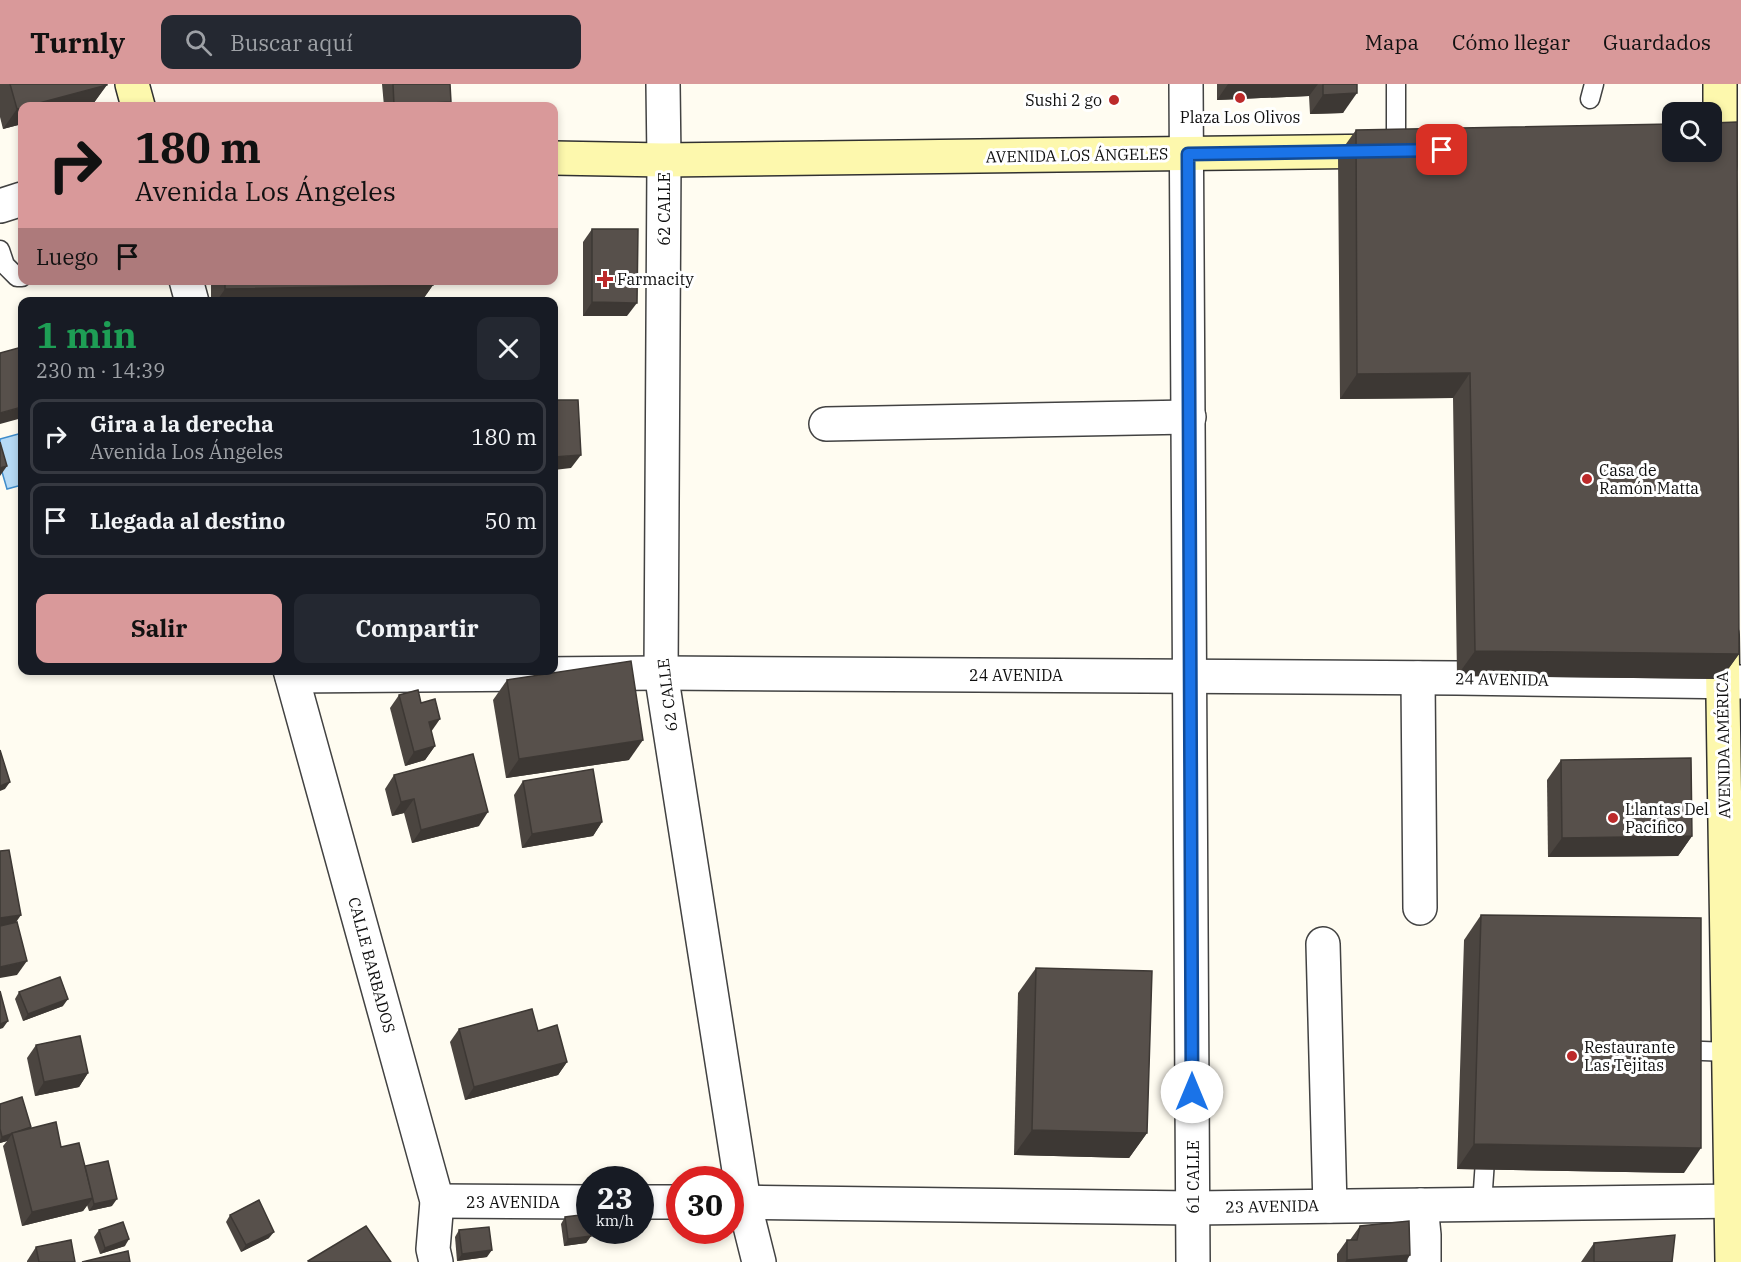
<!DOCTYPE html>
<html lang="es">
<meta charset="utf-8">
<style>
body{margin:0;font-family:"IBM Plex Serif",serif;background:#242831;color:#f1f3f6;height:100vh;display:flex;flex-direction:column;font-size:22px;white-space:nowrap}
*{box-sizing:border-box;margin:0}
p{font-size:20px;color:#9ea1a6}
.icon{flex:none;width:33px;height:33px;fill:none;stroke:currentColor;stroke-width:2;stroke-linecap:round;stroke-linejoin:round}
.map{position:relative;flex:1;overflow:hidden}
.sheet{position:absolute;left:18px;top:213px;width:540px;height:378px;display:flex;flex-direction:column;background:#171b24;border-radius:12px;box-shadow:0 3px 9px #0003}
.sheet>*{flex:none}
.banner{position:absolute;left:18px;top:18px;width:540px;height:183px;border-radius:12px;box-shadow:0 3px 9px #0003;background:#d9999a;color:#111;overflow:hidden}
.fabs{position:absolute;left:1662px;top:18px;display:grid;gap:12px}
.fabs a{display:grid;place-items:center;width:60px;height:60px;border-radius:12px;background:#171b24;box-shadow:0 3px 9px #0003;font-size:30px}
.speed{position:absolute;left:576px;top:1082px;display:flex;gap:12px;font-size:30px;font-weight:700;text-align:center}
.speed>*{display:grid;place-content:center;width:78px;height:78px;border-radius:50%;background:#171b24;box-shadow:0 3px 9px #0003;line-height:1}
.speed small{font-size:15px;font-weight:400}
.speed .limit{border:9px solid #d22;background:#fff;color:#111}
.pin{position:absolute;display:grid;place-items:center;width:51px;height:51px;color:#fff;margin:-26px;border-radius:12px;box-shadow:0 3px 9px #0006}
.me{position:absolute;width:66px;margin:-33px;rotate:0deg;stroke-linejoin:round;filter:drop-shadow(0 0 4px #0008)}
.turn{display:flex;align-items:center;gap:21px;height:126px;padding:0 18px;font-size:27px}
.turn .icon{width:78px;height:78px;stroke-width:2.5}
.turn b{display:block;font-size:42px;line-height:51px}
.then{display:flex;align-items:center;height:57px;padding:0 18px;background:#0003;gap:12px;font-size:22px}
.round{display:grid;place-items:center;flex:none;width:63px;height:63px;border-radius:12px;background:#242831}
.headline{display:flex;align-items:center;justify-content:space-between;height:102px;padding:0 18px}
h1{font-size:36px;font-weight:700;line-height:45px;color:#1e9e55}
.button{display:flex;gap:12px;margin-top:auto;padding:12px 18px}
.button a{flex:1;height:69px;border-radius:12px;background:#d9999a;color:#111;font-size:24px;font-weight:700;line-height:69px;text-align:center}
.button a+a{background:#242831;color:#f1f3f6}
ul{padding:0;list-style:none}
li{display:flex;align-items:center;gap:18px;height:75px;margin:0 12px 9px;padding:0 6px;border:3px solid #363941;border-radius:12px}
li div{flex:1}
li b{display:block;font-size:22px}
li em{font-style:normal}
header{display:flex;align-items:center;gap:36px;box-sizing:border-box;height:84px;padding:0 30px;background:#d9999a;color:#111}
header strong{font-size:28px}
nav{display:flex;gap:33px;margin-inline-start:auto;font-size:21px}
.search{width:420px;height:54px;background:#242831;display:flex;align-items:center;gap:15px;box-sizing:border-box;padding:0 21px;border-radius:12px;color:#9ea1a6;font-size:22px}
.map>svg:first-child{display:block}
.water{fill:#b6daf5;stroke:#3f8cca;stroke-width:1.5}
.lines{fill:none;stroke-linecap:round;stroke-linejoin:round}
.lane-casing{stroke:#424242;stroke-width:21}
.street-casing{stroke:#424242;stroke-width:36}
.secondary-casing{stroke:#313131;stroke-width:36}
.lane{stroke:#fff;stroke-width:18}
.street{stroke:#fff;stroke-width:33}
.secondary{stroke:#fdf8ad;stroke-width:33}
.wall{fill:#4b4540}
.shaded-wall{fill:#3d3834}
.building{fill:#57504b;stroke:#3d3834;stroke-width:1.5}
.route-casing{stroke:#114b97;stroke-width:15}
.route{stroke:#1a73e8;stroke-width:10}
.poi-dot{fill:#bc2a2a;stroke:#fff;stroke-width:2}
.labels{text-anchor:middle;stroke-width:6;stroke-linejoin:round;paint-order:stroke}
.poi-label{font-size:16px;fill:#0f0f0f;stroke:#fff;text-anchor:start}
.street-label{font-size:16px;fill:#0f0f0f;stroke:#fff}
</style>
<header>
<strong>Turnly</strong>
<div class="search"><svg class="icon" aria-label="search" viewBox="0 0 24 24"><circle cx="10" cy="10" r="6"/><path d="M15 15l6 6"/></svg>Buscar aquí</div>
<nav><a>Mapa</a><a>Cómo llegar</a><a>Guardados</a></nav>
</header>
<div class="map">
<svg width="1741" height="1178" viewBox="0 0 1741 1178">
<rect width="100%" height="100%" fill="#fffcf1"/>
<polygon class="water" points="22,349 22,401 7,405 0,381 0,355"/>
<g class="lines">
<g class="lane-casing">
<g id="lane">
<polyline points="1396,0 1396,67"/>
<polyline points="1590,15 1594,0"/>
<polyline points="0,166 5,181 17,193 22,193"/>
<polyline points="1677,966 1729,968"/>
<polyline points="1482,1120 1486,1062"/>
</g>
</g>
<g class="street-casing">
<g id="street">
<polyline points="663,0 664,76 661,589 744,1118 759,1178"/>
<polyline points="1186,0 1193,1178"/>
<polyline points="0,122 22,115"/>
<polyline points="186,196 192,218"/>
<polyline points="826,340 1189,333"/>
<polyline points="290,586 437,1117 433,1165 436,1178"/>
<polyline points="292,592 661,589 1457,594 1741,598"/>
<polyline points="1418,594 1420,824"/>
<polyline points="1323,860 1330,1122"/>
<polyline points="437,1117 590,1118"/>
<polyline points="640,1118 680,1118"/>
<polyline points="730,1118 1193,1124 1741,1117"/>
<polyline points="1421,1121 1424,1151 1424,1178"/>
</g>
</g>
<g class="secondary-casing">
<g id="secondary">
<polyline points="132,0 138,22"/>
<polyline points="1720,0 1720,82"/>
<polyline points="554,74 664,76 1386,67"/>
<polyline points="1722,551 1732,1178"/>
</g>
</g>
<use href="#lane" class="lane"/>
<use href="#street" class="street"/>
<use href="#secondary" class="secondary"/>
</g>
<g class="wall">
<polygon points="0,0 107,0 93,20 86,22 22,22 22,40 3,45 0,33"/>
<polygon points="382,0 450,0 451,18 448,22 384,22"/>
<polygon points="1217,0 1357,0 1343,29 1310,30 1309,12 1217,16"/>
<polygon points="1356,46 1739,570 1721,595 1457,592 1453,314 1340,315 1338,71"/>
<polygon points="592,145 627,232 583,232 583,158"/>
<polygon points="211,196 432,196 433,201 421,218 211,218"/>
<polygon points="507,596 629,676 506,694 493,616"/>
<polygon points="399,611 421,619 431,648 435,662 425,676 405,682 390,624"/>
<polygon points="1561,676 1692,752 1678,772 1548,773 1547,696"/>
<polygon points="394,691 479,742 412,759 404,729 392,732 385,705"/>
<polygon points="523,697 602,738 593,752 522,764 514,711"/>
<polygon points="1481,831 1684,1089 1457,1085 1464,856"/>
<polygon points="1036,884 1147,1049 1129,1074 1014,1071 1018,909"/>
<polygon points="19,908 63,922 23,937 15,915"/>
<polygon points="459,945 538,947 567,978 558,991 465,1016 450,958"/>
<polygon points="36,961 88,989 79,1003 35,1012 27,974"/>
<polygon points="0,1020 31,1045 61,1063 85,1082 112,1122 89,1127 87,1121 83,1127 22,1142 3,1062 7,1057 0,1059"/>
<polygon points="230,1131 269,1154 241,1168 226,1138"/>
<polygon points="565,1133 591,1152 586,1159 564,1162 561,1140"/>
<polygon points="1360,1142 1406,1178 1337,1178 1337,1170 1347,1156 1350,1156"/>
<polygon points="99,1146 125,1162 100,1170 94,1153"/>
<polygon points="459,1146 487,1173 457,1177 455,1153"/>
<polygon points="1594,1159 1672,1178 1581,1178"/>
<polygon points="36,1163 75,1178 27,1178 27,1177"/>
</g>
<g class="shaded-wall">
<polygon points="1228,0 1318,0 1309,12 1217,16"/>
<polygon points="107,1 93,20 86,22 28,22"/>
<polygon points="1357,9 1343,29 1310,30 1323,11"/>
<polygon points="451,18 448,22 393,22 394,21"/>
<polygon points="22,24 22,40 3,45 17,25"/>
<polygon points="433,201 421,218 216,218 225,205"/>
<polygon points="592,218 637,219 627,232 583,232"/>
<polygon points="1470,289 1453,314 1340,315 1357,290"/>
<polygon points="22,323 22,334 0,340 0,329"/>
<polygon points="581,371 571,384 554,386 554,373"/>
<polygon points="7,382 0,392 0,384"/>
<polygon points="1475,567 1739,570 1721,595 1457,592"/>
<polygon points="440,635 431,648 429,638"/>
<polygon points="643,656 629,676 506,694 519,675"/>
<polygon points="435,662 425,676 405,682 414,668"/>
<polygon points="10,698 5,705 0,707 0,702"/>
<polygon points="414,715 404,729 392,732 401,718"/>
<polygon points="488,728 479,742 412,759 421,746"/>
<polygon points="602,738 593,752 522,764 532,750"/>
<polygon points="1692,752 1678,772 1548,773 1562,754"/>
<polygon points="21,831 12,844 0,846 0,834"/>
<polygon points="27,877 17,891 0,894 0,883"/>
<polygon points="68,915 63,922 23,937 28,930"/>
<polygon points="8,937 3,944 0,945 0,940"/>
<polygon points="567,978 558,991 465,1016 474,1003"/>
<polygon points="88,989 79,1003 35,1012 44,998"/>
<polygon points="1032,1046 1147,1049 1129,1074 1014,1071"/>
<polygon points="12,1050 7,1057 0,1059 0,1056 2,1053"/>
<polygon points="1474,1060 1701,1064 1684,1089 1457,1085"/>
<polygon points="93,1114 83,1127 22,1142 32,1128"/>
<polygon points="117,1115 112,1122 89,1127 94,1120"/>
<polygon points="274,1148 269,1154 241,1168 246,1161"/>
<polygon points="591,1152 586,1159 564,1162 568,1155"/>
<polygon points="129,1155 125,1162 100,1170 105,1164"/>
<polygon points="492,1166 487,1173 457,1177 462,1170"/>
<polygon points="1410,1171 1406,1178 1345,1178 1347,1176"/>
</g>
<g class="building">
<polygon points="10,0 107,0 107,1 28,22 22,22 22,24 17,25"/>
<polygon points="393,0 450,0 451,18 394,21"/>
<polygon points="1323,0 1357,0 1357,9 1323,11"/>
<polygon points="1737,38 1739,570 1475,567 1470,289 1357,290 1356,46 1672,40 1672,68 1712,68 1712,39"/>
<polygon points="592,145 638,145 637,219 592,218"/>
<polygon points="225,196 432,196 433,201 225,205"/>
<polygon points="22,263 22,323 0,329 0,269"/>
<polygon points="554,316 578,316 581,371 554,373"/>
<polygon points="0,358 7,382 0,384"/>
<polygon points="631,577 643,656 519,675 507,596"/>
<polygon points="418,606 421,619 435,615 440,635 429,638 435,662 414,668 399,611"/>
<polygon points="0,666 10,698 0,702"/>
<polygon points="473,670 488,728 421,746 414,715 401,718 394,691"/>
<polygon points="1691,674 1692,752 1562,754 1561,676"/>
<polygon points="593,685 602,738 532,750 523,697"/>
<polygon points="9,766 21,831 0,834 0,767"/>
<polygon points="1481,831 1701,834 1701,1064 1474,1060"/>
<polygon points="17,838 27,877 0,883 0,842"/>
<polygon points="1036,884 1152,887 1147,1049 1032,1046"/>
<polygon points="60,893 68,915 28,930 19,908"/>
<polygon points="0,907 8,937 0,940"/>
<polygon points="532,925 538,947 557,941 567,978 474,1003 459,945"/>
<polygon points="80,952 88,989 44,998 36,961"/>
<polygon points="22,1013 31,1043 2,1053 0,1045 0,1020"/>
<polygon points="56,1038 61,1063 79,1059 93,1114 32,1128 12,1049"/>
<polygon points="108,1077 117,1115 94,1120 85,1082"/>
<polygon points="259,1116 274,1148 246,1161 230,1131"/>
<polygon points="588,1130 590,1146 591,1152 568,1155 565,1133"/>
<polygon points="1409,1137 1410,1171 1347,1176 1347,1156 1357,1156 1360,1142"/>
<polygon points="123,1138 129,1155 105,1164 99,1146"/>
<polygon points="366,1142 391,1178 309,1178 308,1177"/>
<polygon points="489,1143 492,1166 462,1170 459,1146"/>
<polygon points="1675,1151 1672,1178 1594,1178 1594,1159"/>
<polygon points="71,1156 75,1178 39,1178 36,1163"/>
<polygon points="128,1167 130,1178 82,1178"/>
</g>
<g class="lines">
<g class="route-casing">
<polyline id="route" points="1192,1008 1188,70 1442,66"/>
</g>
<use href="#route" class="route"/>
</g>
<g class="poi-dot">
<circle cx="1240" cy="14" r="6"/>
<circle cx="1114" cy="16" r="6"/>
<path d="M602 186h6v6h6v6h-6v6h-6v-6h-6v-6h6z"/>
<circle cx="1587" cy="395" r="6"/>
<circle cx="1613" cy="734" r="6"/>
<circle cx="1572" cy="972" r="6"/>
</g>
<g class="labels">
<g class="poi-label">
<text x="1102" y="22" text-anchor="end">Sushi 2 go</text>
<text x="1240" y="39" text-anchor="middle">Plaza Los Olivos</text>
<text x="617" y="201">Farmacity</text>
<text x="1599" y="392">Casa de<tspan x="1599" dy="18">Ramón Matta</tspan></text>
<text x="1625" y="731">Llantas Del<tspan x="1625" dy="18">Pacifico</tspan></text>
<text x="1584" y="969">Restaurante<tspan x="1584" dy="18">Las Tejitas</tspan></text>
</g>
<g class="street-label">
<text transform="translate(1077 71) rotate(-1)" y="6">AVENIDA LOS ÁNGELES</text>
<text transform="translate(664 125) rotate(-90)" y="6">62 CALLE</text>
<text x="1016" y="597">24 AVENIDA</text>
<text transform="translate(1502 595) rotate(1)" y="6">24 AVENIDA</text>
<text transform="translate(667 611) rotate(-97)" y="6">62 CALLE</text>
<text transform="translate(1723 661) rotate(-91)" y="6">AVENIDA AMÉRICA</text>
<text transform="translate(372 881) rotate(75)" y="6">CALLE BARBADOS</text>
<text transform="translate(1193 1093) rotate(-90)" y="6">61 CALLE</text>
<text x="513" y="1124">23 AVENIDA</text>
<text transform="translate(1272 1122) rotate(-1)" y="6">23 AVENIDA</text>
</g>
</g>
</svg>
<div class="fabs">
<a><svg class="icon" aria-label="search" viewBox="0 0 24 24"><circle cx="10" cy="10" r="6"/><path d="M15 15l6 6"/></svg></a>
</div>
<div class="speed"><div>23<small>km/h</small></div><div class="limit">30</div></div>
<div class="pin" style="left:1442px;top:66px;background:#d93025"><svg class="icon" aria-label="arrive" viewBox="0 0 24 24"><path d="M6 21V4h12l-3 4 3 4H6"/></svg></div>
<svg class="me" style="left:1192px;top:1008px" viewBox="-20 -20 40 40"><circle r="19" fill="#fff"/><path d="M0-13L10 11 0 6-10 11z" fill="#1a73e8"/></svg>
<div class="banner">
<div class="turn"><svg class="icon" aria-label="right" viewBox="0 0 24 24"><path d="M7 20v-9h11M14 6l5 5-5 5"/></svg><div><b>180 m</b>Avenida Los Ángeles</div></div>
<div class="then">Luego<svg class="icon" aria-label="arrive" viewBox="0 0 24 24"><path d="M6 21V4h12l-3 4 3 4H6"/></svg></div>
</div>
<section class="sheet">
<div class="headline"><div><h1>1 min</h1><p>230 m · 14:39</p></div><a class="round"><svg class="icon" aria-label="close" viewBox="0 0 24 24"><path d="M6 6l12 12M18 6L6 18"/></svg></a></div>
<ul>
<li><svg class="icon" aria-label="right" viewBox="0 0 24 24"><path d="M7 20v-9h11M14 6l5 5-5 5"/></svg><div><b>Gira a la derecha</b><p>Avenida Los Ángeles</p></div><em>180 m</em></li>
<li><svg class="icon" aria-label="arrive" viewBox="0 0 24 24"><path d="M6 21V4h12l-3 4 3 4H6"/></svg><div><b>Llegada al destino</b></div><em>50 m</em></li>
</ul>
<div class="button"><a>Salir</a><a>Compartir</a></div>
</section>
</div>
